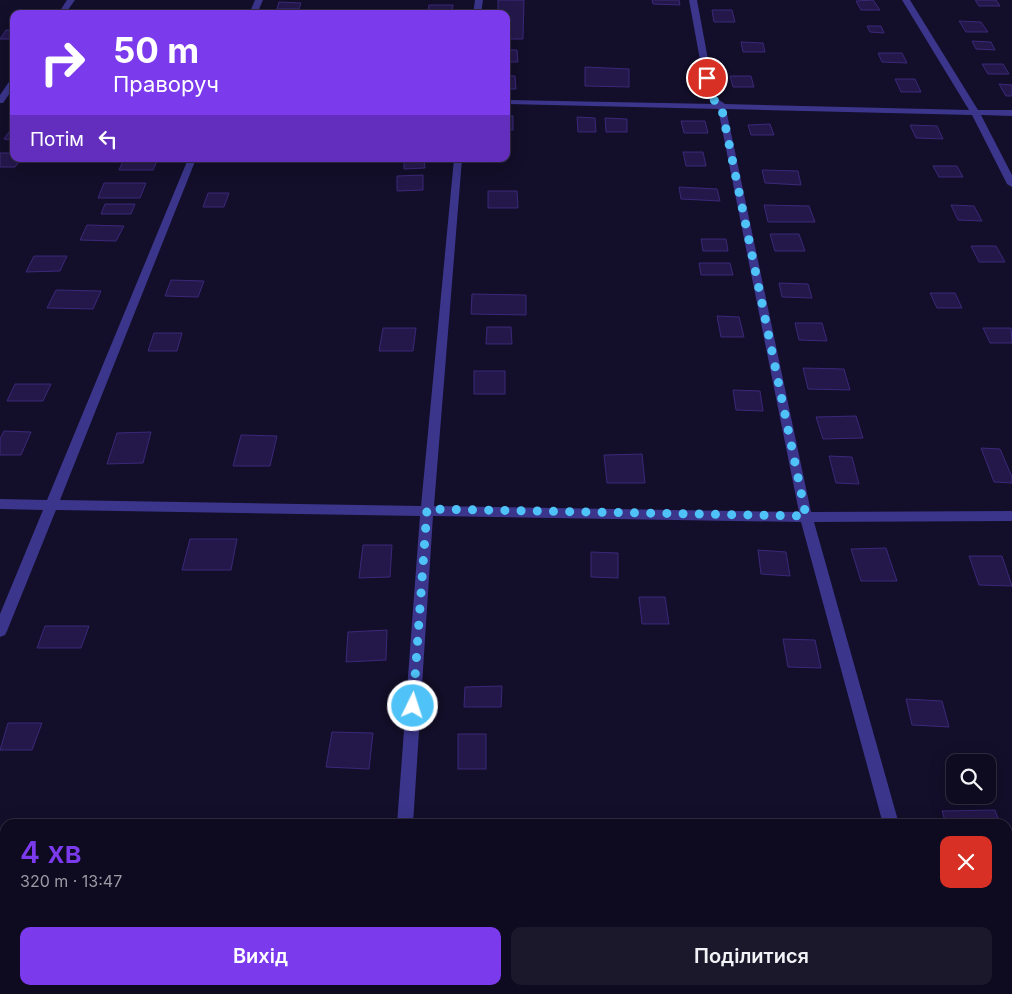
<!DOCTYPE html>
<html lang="uk">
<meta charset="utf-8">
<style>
body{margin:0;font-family:Inter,sans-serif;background:#1c182c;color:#f1f3f6;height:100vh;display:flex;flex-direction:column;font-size:19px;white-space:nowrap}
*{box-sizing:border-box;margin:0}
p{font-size:16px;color:#9b9aa4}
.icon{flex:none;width:28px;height:28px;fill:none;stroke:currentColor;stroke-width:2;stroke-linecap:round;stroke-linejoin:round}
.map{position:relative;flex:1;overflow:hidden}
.drawer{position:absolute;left:0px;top:819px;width:1012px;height:176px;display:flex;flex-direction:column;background:#0e0a1f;border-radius:15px 15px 0 0;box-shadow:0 5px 20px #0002,0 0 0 1px #2e2b3d}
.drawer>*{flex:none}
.top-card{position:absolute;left:10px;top:10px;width:500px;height:152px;border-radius:10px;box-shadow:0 5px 20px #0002,0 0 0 1px #2e2b3d;background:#7c3aed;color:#fff;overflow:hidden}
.fabs{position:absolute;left:946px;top:754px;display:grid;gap:10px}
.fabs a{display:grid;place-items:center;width:50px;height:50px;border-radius:10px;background:#0e0a1f;box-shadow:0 5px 20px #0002,0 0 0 1px #2e2b3d;font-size:25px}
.pin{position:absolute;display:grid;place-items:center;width:42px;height:42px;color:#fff;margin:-21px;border:2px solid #fff;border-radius:50%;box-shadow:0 1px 5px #0007}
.me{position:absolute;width:55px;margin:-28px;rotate:4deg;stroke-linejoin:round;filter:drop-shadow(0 0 4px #0008)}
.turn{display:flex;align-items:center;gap:18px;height:105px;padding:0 20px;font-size:22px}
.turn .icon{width:65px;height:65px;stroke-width:2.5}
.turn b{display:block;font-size:35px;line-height:42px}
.then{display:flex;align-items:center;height:48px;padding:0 20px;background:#0003;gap:10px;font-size:19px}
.round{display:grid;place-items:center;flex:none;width:52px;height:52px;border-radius:10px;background:#1c182c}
.overview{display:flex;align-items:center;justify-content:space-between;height:85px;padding:0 20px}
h1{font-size:30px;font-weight:600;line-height:38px;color:#7c3aed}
.cta{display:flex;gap:10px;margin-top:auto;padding:10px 20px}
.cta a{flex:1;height:58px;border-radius:10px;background:#7c3aed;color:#fff;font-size:20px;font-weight:600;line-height:58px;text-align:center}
.cta a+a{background:#1c182c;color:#f1f3f6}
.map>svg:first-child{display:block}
.building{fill:#24184b;stroke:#3b2879}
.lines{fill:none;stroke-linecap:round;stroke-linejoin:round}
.street{fill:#3b358b;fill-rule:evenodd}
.route{stroke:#4fc3f7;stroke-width:9;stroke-dasharray:0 16.2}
</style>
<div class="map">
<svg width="1012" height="994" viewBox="0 0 1012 994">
<rect width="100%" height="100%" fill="#130e29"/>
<g class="building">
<polygon points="498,0 524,0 523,39 506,39 506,14 498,14"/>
<polygon points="652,0 679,0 680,5 653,4"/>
<polygon points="873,0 880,10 861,10 856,1"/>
<polygon points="975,0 996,0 1000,6 979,6"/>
<polygon points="279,2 301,3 299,9 277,9"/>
<polygon points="429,5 453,5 452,12 428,11"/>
<polygon points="712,10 732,10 735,22 714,22"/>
<polygon points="959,21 981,22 988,32 966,32"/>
<polygon points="867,26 881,26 884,33 870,32"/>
<polygon points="6,30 14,30 14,39 0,39"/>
<polygon points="972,41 991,42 995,50 976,49"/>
<polygon points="741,42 763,43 765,52 743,52"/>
<polygon points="506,50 517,50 518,62 506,62"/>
<polygon points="878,53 902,53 907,63 882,62"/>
<polygon points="982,64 1003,64 1009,74 988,74"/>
<polygon points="585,67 629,69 629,87 585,86"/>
<polygon points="506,76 515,76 516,89 506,89"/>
<polygon points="730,76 751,76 754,87 733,87"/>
<polygon points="895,79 915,79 921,92 901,92"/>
<polygon points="999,84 1012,85 1012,96 1006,96"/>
<rect x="506" y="116" width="7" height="14"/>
<polygon points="577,117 595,118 596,132 578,132"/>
<polygon points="605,118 627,119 627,132 606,132"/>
<polygon points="681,121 705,121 708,133 684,133"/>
<polygon points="770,124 774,135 751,135 748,125"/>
<polygon points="14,125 14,140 4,139"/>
<polygon points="910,125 937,126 943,139 916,138"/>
<polygon points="683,152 703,152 706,166 686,166"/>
<polygon points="0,153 14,153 14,159 21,159 15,167 0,167"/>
<polygon points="124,159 158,159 153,170 119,170"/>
<polygon points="404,159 424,159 425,168 404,169"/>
<polygon points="933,166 957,166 963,177 939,177"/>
<polygon points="762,170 798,171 801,185 765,183"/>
<polygon points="423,175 423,190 397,191 397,176"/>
<polygon points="104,183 146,183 140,198 98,198"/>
<polygon points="679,187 717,189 720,201 681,199"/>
<polygon points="488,191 517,191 518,208 488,208"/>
<polygon points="208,193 229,193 224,207 203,207"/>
<polygon points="105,204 135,204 131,214 101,214"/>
<polygon points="764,205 809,206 815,222 768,222"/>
<polygon points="951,205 974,206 982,221 958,220"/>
<polygon points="87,225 124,226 116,241 80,240"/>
<polygon points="770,234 799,234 805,251 775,251"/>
<polygon points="701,239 726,239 728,251 703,251"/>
<polygon points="971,246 996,246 1005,262 979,262"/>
<polygon points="34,256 67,256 60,271 26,272"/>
<polygon points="699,263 730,263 733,275 701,275"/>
<polygon points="171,280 204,281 198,297 165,296"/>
<polygon points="779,283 808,284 812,298 782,297"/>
<polygon points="56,290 101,291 93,309 47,308"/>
<polygon points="930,293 955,293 962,308 937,308"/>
<polygon points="472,294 526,295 526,315 471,314"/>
<polygon points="717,316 739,317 744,337 721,337"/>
<polygon points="795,323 822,323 827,341 799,340"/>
<polygon points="487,327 511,327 512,344 486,344"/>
<polygon points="383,328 416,328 413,351 379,351"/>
<polygon points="983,328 1011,328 1012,343 990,343"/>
<polygon points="154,333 182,333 177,351 148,351"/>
<polygon points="803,368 844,369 850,390 808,389"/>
<rect x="474" y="371" width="31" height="23"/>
<polygon points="15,384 51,384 43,401 7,401"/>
<polygon points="733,390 760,391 763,411 736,410"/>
<polygon points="856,416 863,438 823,439 816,417"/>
<polygon points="4,431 31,432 21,455 0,455 0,439"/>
<polygon points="151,432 143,463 107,464 117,433"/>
<polygon points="241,435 277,436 270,466 233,466"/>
<polygon points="981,448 1000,449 1012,477 1012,483 994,482"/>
<polygon points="642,454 645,483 607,483 604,455"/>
<polygon points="829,456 852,457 859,484 836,483"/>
<polygon points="190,539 237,539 231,570 182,570"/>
<polygon points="363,545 392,545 390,577 359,578"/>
<polygon points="886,548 897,581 861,581 851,549"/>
<polygon points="758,550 786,552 790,576 761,574"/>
<polygon points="591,552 618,553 618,578 591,577"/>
<polygon points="969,556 1002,556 1012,586 979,585"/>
<polygon points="639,597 665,597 669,624 642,624"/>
<polygon points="45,626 89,626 81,648 37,648"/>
<polygon points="387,630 386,660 346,662 348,632"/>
<polygon points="783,639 815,640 821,668 788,667"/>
<polygon points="502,686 501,707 464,707 465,687"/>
<polygon points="906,699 942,701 949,727 912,725"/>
<polygon points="8,723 42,723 32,750 0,750"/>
<polygon points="332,732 373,733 369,769 326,767"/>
<rect x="458" y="734" width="28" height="35"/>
<polygon points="995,810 1000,824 946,824 942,811"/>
<rect x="1008" y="884" width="4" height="47"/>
<rect x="304" y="990" width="48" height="4"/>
<rect x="446" y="990" width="49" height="4"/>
</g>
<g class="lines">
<g class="street">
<polygon points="67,0 75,0 65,14 58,14"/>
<polygon points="255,0 263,0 257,14 249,14"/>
<polygon points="475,0 483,0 481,14 473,14"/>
<polygon points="689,0 697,0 715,97 725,104 969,110 902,0 910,0 978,110 1012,110 1012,116 981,115 1012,175 1012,187 1007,184 972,115 726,109 811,512 1012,511 1012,521 814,522 899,824 883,824 801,522 433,516 413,824 397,824 420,516 56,510 7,631 5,635 0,637 0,614 43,510 0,509 0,499 47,500 188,159 196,159 60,500 421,506 454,159 462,159 434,506 799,512 718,109 506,104 506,100 714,104 707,98"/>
<polygon points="11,79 14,79 14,87 3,103 0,103 0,95"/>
<rect x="384" y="990" width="18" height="4"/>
<polygon points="927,990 945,990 946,994 928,994"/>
</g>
</g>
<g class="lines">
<polyline class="route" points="413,706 427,509 806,516 721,105 711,98 707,78"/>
</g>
</svg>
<div class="fabs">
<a><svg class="icon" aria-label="search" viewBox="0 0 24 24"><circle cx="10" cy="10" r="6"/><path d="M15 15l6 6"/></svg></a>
</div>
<div class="pin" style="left:707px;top:78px;background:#d93025"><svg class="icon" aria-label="arrive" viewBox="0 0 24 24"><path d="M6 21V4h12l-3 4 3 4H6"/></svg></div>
<svg class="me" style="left:413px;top:706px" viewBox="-20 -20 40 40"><circle r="17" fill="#4fc3f7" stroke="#fff" stroke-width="3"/><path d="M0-11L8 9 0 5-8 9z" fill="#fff"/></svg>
<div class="top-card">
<div class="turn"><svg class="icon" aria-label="right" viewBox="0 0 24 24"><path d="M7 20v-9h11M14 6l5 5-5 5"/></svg><div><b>50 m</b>Праворуч</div></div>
<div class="then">Потім<svg class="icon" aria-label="left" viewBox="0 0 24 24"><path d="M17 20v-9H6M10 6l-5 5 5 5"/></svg></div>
</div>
<section class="drawer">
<div class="overview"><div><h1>4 хв</h1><p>320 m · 13:47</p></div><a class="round" style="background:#d93025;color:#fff"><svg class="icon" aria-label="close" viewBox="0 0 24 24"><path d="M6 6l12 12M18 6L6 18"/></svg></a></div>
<div class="cta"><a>Вихід</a><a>Поділитися</a></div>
</section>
</div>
